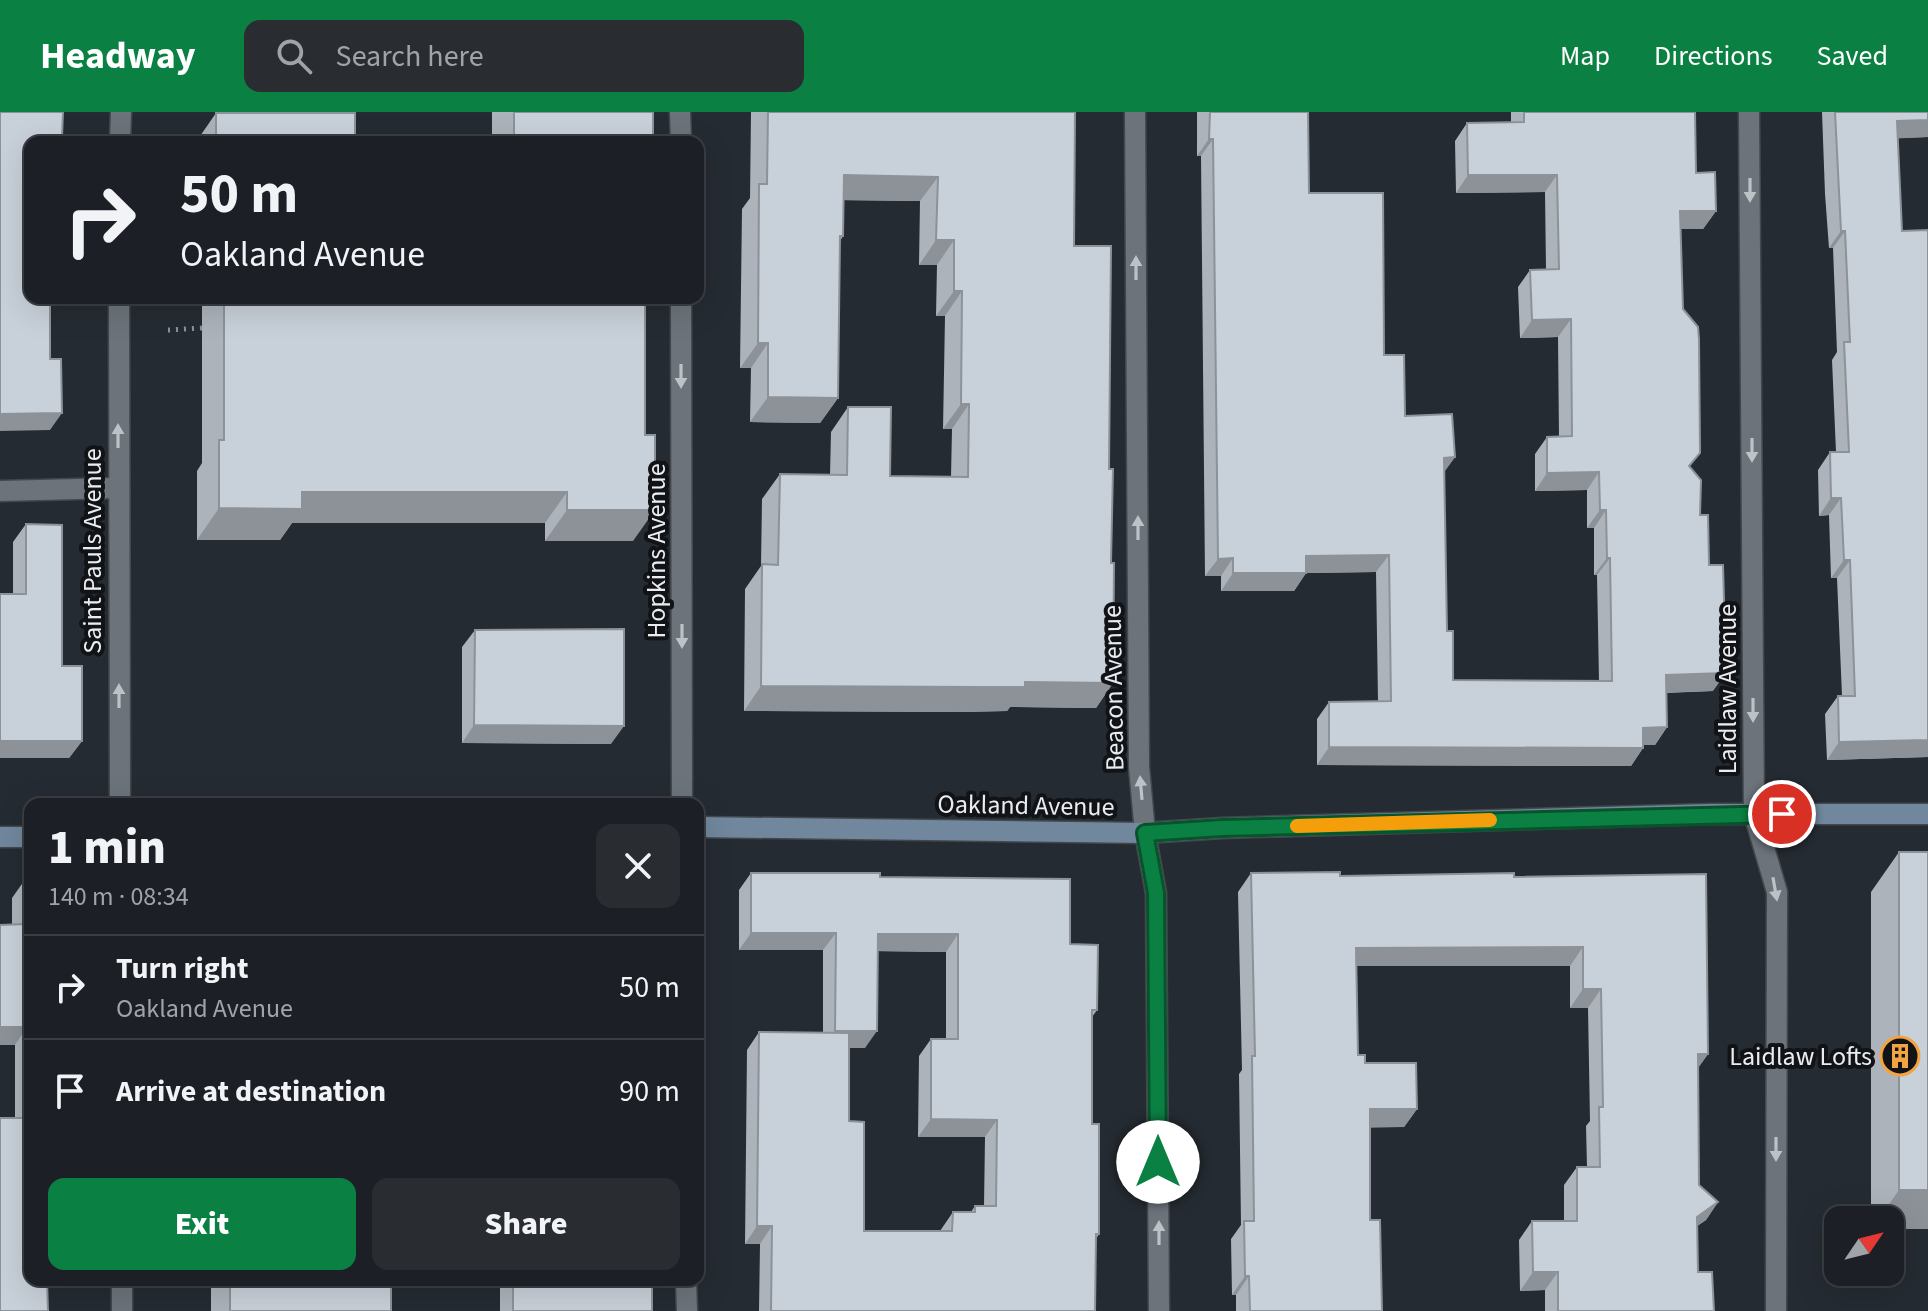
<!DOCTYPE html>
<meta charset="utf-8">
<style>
body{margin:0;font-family:"Source Sans 3",sans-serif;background:#292d32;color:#f1f3f6;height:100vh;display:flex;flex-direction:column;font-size:30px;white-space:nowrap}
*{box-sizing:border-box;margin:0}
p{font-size:26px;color:#a0a3a7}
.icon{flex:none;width:44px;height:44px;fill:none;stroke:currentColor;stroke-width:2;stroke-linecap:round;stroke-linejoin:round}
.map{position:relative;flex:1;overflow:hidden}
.side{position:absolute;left:24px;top:686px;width:680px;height:488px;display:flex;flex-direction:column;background:#1c2026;border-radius:16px;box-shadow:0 8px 32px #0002,0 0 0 2px #3a3e43}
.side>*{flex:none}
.top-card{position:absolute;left:24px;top:24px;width:680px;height:168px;border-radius:16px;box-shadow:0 8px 32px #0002,0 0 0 2px #3a3e43;background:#1c2026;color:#f1f3f6;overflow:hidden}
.needle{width:52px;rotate:55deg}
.tools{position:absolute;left:1824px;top:1094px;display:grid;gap:16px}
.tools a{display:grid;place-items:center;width:80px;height:80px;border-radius:16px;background:#1c2026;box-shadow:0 8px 32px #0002,0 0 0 2px #3a3e43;font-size:40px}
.pin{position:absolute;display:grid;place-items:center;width:68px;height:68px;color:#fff;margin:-34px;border:4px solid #fff;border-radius:50%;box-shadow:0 2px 8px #0007}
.me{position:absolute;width:88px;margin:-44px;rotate:0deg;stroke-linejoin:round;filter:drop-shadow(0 0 6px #0008)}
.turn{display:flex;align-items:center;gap:28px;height:168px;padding:0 24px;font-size:36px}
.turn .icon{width:104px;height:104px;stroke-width:2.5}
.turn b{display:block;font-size:56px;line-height:68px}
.round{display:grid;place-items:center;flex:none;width:84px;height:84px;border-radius:16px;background:#292d32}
.head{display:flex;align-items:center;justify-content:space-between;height:136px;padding:0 24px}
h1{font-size:48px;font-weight:800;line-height:60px}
.button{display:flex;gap:16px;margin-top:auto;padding:16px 24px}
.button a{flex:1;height:92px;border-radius:16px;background:#0b8043;color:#fff;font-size:32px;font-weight:800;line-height:92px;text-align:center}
.button a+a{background:#292d32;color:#f1f3f6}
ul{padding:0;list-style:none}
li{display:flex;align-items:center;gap:24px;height:104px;padding:0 24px;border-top:2px solid #3a3e43}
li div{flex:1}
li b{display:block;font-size:30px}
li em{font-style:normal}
header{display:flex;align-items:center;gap:48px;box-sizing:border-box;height:112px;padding:0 40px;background:#0b8043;color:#fff}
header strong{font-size:38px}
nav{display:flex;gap:44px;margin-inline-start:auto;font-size:28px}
.search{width:560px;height:72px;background:#292d32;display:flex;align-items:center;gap:20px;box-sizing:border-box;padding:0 28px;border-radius:16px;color:#a0a3a7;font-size:30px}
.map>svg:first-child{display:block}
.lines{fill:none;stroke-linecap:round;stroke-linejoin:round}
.lane-casing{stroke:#43484d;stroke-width:23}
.street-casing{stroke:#43484d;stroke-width:23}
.secondary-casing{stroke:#43484d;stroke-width:23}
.path{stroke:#8f9499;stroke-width:5;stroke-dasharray:2 6;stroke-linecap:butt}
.lane{stroke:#6c737a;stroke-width:20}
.street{stroke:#6c737a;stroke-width:20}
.secondary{stroke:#70879d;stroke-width:20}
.wall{fill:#acb3bb;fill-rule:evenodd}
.shaded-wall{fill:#8c9298}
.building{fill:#c8d0d9;stroke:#8c9298;stroke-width:2}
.oneway{fill:#bdc2c7}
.route-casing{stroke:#07532c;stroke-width:20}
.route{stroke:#0b8043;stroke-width:14}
.slow{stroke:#f59e0b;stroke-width:14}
.labels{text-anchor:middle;stroke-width:8;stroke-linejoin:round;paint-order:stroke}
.street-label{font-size:26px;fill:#e9edf1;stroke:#111316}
.poi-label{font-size:26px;fill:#e9edf1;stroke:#111316;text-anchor:end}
</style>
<header>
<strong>Headway</strong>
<div class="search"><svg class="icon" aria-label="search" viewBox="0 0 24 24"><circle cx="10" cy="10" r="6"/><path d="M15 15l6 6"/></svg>Search here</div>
<nav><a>Map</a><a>Directions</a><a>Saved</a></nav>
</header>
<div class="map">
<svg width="1928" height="1199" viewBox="0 0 1928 1199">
<rect width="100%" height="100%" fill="#252b32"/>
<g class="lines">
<g class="lane-casing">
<polyline id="lane" points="0,379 117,376"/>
</g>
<g class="street-casing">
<g id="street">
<polyline points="680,0 681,30"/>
<polyline points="1135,0 1139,655 1145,721 1156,781 1159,1199"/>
<polyline points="1749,0 1754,702 1777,780 1776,1199"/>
<polyline points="120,30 121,0"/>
<polyline points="119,186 120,692"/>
<polyline points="681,186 682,692"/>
<polyline points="122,1168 122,1199"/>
<polyline points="686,1168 687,1199"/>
</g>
</g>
<g class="secondary-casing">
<g id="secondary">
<polyline points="698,715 1145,721 1222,716 1711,702 1928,702"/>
<polyline points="0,725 30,725"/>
</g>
</g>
<polyline class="path" points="168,218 202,216"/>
<use href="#lane" class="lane"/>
<use href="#street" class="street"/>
<use href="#secondary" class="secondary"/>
</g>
<g class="wall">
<rect x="492" y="0" width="161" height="30"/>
<polygon points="751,0 1075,0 1074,134 1109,357 1113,571 1096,596 1010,595 1007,599 960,600 744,599 745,477 761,454 762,387 780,362 830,363 831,320 848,295 890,364 951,365 952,317 943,317 945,204 936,204 937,153 919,153 920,89 843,88 843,124 840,129 838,286 820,311 750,310 751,256 740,256 742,97 750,86"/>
<polygon points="1197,0 1308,0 1309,81 1384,243 1405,304 1455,345 1444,360 1447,519 1453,568 1599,569 1597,463 1594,463 1594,416 1587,416 1587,378 1535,379 1535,342 1547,325 1559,325 1558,225 1520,226 1518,175 1530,158 1546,157 1545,80 1456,81 1455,29 1467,11 1511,11 1511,0 1695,0 1696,61 1716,99 1703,117 1680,117 1683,197 1690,355 1700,403 1713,579 1666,581 1667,615 1655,633 1643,633 1643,636 1631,654 1317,653 1317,607 1329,590 1378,589 1376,460 1306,461 1294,479 1221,479 1221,464 1205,464 1201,44 1197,44"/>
<polygon points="1822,0 1928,0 1928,25 1898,26 1902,119 1928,118 1928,645 1827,648 1825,602 1838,584 1842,584 1837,466 1831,466 1829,403 1819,404 1818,358 1830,340 1836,340 1832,248 1837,240 1833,136 1829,136 1825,82"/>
<polygon points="216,1 355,30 196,30"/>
<polygon points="202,186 645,186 633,429 545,429 545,411 292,411 280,428 197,428 197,359 202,351"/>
<polygon points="26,412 82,629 69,646 0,646 0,482 13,482 13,430"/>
<polygon points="475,518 611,632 462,631 462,535"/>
<polygon points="1899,740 1928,1117 1890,1117 1890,1108 1871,1108 1871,780"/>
<path d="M751 761 880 765 1070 832 1097 898 1092 905V1012L1099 1122 1096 1127 1095 1199H759L760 1132H745L747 938 759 920 823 921V838H739V778ZM878 839 946 840V927H931L919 944 918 1025H985L984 1094H975L971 1100H953L940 1119H864L849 1009V936H865Z"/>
<polygon points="1251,761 1340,764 1514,765 1708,942 1698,956 1699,1073 1718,1090 1706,1108 1697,1114 1698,1160 1714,1199 1545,1199 1545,1178 1520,1179 1519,1128 1532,1109 1564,1109 1564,1073 1577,1055 1587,1055 1586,1014 1590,1009 1588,896 1570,896 1570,854 1356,854 1358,943 1365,951 1417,997 1404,1015 1370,1015 1370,1108 1382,1199 1236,1199 1236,1183 1232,1183 1231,1127 1241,1113 1239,962 1242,958 1238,780"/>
<polygon points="24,769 30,1168 15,1006 15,933 0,933 0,813 12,813 12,786"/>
<rect x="211" y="1168" width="180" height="31"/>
<rect x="500" y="1168" width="152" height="31"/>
</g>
<g class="shaded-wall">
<polygon points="1928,8 1928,25 1885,27 1897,9"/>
<polygon points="50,25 62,25 59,30 46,30"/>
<polygon points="1209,27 1213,27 1201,44 1197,44"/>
<polygon points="844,63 938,65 920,89 826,88"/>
<polygon points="1468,63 1557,63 1545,80 1456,81"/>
<polygon points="1680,99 1716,99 1703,117 1667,117"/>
<polygon points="1841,119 1845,119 1833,136 1829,136"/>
<polygon points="936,128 954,128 937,153 919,153"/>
<polygon points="954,179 962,179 945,204 936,204"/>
<polygon points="1571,207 1558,225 1520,226 1532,208"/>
<polygon points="758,231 768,231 751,256 740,256"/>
<polygon points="768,285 838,286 820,311 750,310"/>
<polygon points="961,292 969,292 952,317 943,317"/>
<polygon points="62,301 50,318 0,319 0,302"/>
<polygon points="1455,345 1442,363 1444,346"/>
<polygon points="1599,360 1587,378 1535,379 1547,361"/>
<polygon points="302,380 567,380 545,411 292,411 280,428 197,428 219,396"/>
<polygon points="1831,386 1841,386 1829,403 1819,404"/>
<polygon points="567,398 655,398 633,429 545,429"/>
<polygon points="1600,398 1606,398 1594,416 1587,416"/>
<polygon points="1389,443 1376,460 1306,461 1294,479 1221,479 1233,461 1306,444"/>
<polygon points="1233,446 1221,464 1205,464 1218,447"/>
<polygon points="1607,446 1610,446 1597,463 1594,463"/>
<polygon points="1844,448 1850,448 1837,466 1831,466"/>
<polygon points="1726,561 1713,579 1654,581 1666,563"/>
<polygon points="1025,570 1113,571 1096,596 1010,595 1007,599 960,600 744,599 761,574"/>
<polygon points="474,613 624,614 611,632 462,631"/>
<polygon points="1667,615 1655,633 1631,633 1643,616"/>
<polygon points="1928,628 1928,645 1827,648 1839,630"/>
<polygon points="0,629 82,629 69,646 0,646"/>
<polygon points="1329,635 1643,636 1631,654 1317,653"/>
<polygon points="751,821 836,821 823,838 739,838"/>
<polygon points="878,822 958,822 946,840 865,839"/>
<polygon points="1583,835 1570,854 1343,854 1356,836"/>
<polygon points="1583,877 1601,877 1588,896 1570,896"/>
<polygon points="0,915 27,915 15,933 0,933"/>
<polygon points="835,919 877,919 865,936 823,936"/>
<polygon points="1698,942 1708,942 1695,960"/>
<polygon points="1370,997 1417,997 1404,1015 1357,1016"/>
<polygon points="931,1007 997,1008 985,1025 918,1025"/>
<polygon points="1899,1078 1928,1078 1928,1117 1890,1117 1890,1108 1878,1108"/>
<polygon points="1718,1090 1706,1108 1684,1123 1697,1105"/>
<polygon points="757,1114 772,1114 760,1132 745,1132"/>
<polygon points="1533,1160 1558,1160 1545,1178 1520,1179"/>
<polygon points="1245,1164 1249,1164 1236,1183 1232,1183"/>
</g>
<g class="building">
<polygon points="0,0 63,0 62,25 50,25 50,30 30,30 30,186 50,186 50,247 61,247 62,301 0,302"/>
<rect x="514" y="0" width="139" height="30"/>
<polygon points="768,0 1075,0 1074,134 1111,134 1109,357 1113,357 1111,451 1114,451 1113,571 1025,570 1025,575 978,575 761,574 762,452 778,453 780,362 847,363 848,295 891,295 890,364 968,365 969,292 961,292 962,179 954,179 954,128 936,128 938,65 844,63 843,124 840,124 838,286 768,285 768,231 758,231 759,72 767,72"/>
<polygon points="1210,0 1308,0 1309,81 1383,81 1384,243 1404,243 1405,304 1452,302 1455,345 1444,346 1447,519 1453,519 1453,568 1612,569 1610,446 1607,446 1606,398 1600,398 1599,360 1547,361 1547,325 1572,324 1571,207 1532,208 1530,158 1559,157 1557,63 1468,63 1467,11 1524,10 1524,0 1695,0 1696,61 1715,60 1716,99 1680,99 1683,197 1698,215 1699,227 1700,341 1689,354 1701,368 1700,403 1708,403 1709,453 1723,453 1726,561 1666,563 1667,615 1643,616 1643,636 1329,635 1329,590 1391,589 1389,443 1306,444 1306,461 1233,461 1233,446 1218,447 1213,27 1209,27"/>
<polygon points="1835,0 1928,0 1928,8 1897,9 1902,119 1928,118 1928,628 1839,630 1838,584 1855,584 1850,448 1844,448 1841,386 1831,386 1830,340 1849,340 1844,230 1850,230 1845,119 1841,119"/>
<rect x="216" y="1" width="139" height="29"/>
<polygon points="224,186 645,186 645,323 655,323 655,398 567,398 567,380 302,380 302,397 219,396 219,328 224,328"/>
<polygon points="26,412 62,413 62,554 82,554 82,629 0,629 0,482 26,482"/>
<polygon points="624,517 624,614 474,613 475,518"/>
<rect x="1899" y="740" width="29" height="338"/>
<polygon points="1340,760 1340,764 1514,761 1514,765 1706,762 1708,942 1698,942 1699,1073 1718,1090 1697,1105 1698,1160 1712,1160 1714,1199 1558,1199 1558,1160 1533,1160 1532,1109 1577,1109 1577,1055 1600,1055 1599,995 1603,995 1601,877 1583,877 1583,835 1356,836 1358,943 1365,943 1365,951 1416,951 1417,997 1370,997 1370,1108 1380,1108 1382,1199 1250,1199 1249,1164 1245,1164 1244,1109 1254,1109 1252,944 1255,944 1251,761"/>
<polygon points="751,761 880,761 880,765 1070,767 1070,832 1098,833 1097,898 1092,898 1092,1012 1099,1012 1099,1122 1096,1122 1095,1199 771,1199 772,1114 757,1114 759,920 849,921 849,1009 864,1010 864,1119 952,1119 953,1100 975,1100 975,1094 996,1094 997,1008 931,1007 931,927 958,927 958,822 878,822 877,919 835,919 836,821 751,821"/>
<polygon points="24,769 30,769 30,1004 28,1004 27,915 0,915 0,813 25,812"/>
<polygon points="0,1006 30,1006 30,1168 47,1168 48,1199 0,1199"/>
<rect x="230" y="1168" width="161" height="31"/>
<rect x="513" y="1168" width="139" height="31"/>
</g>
<defs><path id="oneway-solid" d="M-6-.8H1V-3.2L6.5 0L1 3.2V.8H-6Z" transform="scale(2)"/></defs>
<g class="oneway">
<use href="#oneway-solid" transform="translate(1750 78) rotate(90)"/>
<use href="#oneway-solid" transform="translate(1136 156) rotate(-90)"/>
<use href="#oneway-solid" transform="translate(681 264) rotate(90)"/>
<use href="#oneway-solid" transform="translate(118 324) rotate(-90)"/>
<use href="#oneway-solid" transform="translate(1752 338) rotate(90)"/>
<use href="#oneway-solid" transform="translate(1138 416) rotate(-90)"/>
<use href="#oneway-solid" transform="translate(682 524) rotate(90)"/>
<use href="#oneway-solid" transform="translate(119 584) rotate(-90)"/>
<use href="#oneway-solid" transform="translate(1753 598) rotate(90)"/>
<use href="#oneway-solid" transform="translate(1141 676) rotate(-95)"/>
<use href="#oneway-solid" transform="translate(1775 777) rotate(80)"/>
<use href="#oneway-solid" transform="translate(1776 1037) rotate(90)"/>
<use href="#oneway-solid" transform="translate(1159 1121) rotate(-90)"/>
</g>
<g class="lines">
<g class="route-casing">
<polyline id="route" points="1158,1050 1156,781 1145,721 1222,716 1782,702"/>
</g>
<use href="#route" class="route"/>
<polyline class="slow" points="1297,714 1490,708"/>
</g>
<defs>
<g id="building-ring" transform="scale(2)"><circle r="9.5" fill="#111316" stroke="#f3a442" stroke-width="1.5"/><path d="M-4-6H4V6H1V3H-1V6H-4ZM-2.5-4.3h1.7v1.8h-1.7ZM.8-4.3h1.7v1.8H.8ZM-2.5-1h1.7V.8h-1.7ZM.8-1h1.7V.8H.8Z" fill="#f3a442"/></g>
</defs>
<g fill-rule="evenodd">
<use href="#building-ring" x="1900" y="944"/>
</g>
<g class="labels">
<g class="street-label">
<text transform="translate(92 439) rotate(-90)" y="9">Saint Pauls Avenue</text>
<text transform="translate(656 439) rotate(-90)" y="9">Hopkins Avenue</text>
<text transform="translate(1113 576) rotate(-91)" y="9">Beacon Avenue</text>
<text transform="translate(1727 577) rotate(-90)" y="9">Laidlaw Avenue</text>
<text transform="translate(1026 693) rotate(1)" y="9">Oakland Avenue</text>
</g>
<g class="poi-label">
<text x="1872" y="953">Laidlaw Lofts</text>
</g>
</g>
</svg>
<div class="tools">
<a><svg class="needle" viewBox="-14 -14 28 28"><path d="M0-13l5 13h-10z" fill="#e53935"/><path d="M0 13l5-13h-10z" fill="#a0a3a7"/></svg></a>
</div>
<div class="pin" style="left:1782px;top:702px;background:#d93025"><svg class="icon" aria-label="arrive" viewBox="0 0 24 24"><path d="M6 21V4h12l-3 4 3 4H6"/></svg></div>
<svg class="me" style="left:1158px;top:1050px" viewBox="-20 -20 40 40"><circle r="19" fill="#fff"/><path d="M0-13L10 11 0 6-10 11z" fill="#0b8043"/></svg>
<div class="top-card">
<div class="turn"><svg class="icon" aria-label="right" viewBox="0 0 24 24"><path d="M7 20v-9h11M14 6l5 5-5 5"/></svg><div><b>50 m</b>Oakland Avenue</div></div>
</div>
<section class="side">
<div class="head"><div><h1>1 min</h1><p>140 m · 08:34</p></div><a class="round"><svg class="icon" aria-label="close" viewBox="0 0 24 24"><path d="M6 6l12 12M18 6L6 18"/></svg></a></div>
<ul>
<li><svg class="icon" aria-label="right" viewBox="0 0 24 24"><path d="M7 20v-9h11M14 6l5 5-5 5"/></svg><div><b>Turn right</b><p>Oakland Avenue</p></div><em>50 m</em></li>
<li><svg class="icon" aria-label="arrive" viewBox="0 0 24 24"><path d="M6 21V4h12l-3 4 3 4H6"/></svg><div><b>Arrive at destination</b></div><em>90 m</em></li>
</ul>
<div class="button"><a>Exit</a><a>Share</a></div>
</section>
</div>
